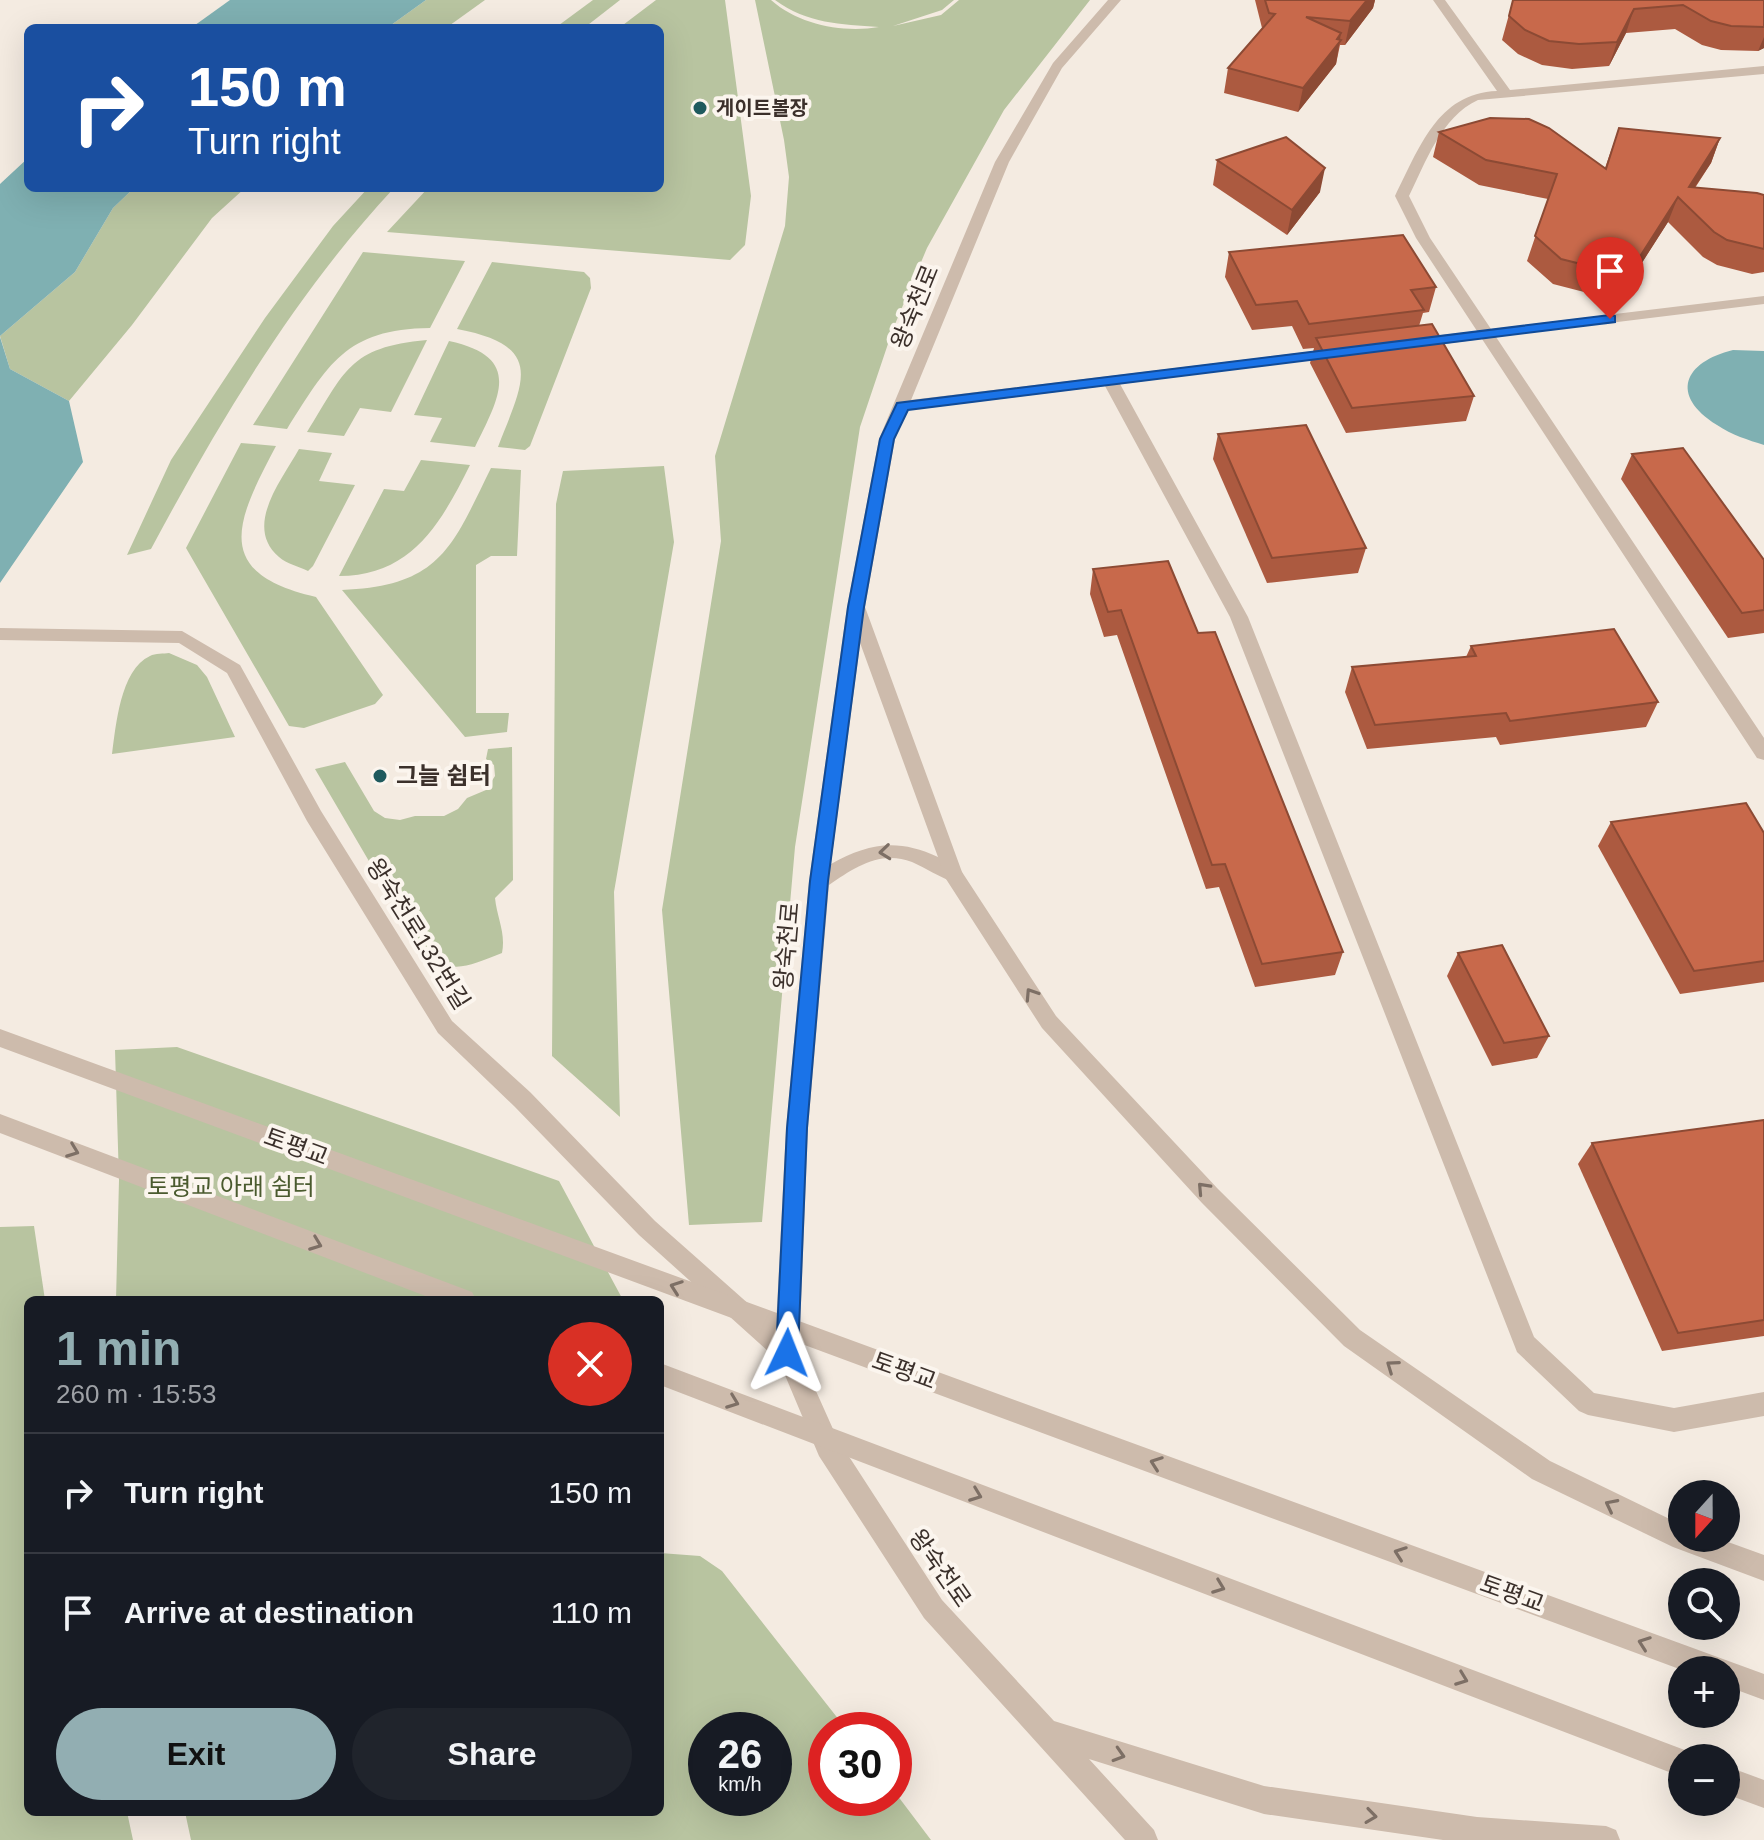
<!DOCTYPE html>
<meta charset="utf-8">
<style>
body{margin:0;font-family:Arial,"Noto Sans KR",sans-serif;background:#20242c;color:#f1f3f6;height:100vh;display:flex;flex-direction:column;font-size:30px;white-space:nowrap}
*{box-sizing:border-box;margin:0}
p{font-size:26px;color:#9ea1a6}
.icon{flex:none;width:44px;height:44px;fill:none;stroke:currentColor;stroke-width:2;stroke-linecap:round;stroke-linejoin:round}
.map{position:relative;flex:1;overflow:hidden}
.panel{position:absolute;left:24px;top:1296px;width:640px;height:520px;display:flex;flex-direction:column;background:#171b24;border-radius:12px;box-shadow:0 8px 32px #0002}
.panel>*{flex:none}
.top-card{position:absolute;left:24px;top:24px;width:640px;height:168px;border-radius:12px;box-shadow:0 8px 32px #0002;background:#1a4fa0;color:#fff;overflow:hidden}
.needle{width:52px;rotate:201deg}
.controls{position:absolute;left:1668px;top:1480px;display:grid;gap:16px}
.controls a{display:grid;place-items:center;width:72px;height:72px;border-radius:50%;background:#171b24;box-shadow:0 8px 32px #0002;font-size:40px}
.speed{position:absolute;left:688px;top:1712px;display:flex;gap:16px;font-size:40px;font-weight:700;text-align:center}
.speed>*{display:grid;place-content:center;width:104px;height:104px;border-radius:50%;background:#171b24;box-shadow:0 8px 32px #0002;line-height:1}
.speed small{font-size:20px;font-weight:400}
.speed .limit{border:12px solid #d22;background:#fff;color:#111}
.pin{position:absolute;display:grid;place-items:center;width:68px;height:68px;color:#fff;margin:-82px -34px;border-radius:50% 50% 50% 0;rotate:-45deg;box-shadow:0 0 8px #0007}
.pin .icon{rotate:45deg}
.me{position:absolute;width:88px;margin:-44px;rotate:2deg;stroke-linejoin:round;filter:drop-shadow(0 0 6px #0008)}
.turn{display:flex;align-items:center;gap:28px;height:168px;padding:0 32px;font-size:36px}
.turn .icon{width:104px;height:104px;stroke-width:2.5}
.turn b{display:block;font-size:56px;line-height:68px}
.round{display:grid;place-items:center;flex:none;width:84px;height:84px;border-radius:42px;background:#20242c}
.summary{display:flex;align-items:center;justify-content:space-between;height:136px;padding:0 32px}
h1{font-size:48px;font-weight:600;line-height:60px;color:#92aeb2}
.action{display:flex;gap:16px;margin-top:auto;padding:16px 32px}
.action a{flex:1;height:92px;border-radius:48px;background:#92aeb2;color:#111;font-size:32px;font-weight:600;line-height:92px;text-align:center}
.action a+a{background:#20242c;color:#f1f3f6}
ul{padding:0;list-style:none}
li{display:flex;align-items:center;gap:24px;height:120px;padding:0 32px;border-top:2px solid #363941}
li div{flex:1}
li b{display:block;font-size:30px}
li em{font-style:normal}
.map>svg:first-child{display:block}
.green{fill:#b8c4a0;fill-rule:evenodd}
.water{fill:#7fb0b2}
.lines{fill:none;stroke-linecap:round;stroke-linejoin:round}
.service{fill:#cdbbac;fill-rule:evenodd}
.minor{fill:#cdbbac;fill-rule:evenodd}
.tertiary{fill:#cdbbac;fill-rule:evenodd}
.wall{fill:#ac5a40}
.shaded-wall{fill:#8c4a34}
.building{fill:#c8694b;stroke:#8c4a34;stroke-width:2}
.oneway{stroke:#7d6f65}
.route{fill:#1a73e8;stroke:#114b97;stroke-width:2}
.poi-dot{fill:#1f5a5e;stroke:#fbf5ee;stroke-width:3}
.labels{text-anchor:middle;stroke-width:8;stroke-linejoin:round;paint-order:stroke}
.far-poi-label{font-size:20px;font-weight:bold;fill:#3b302b;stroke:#fbf5ee;text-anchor:start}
.street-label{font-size:24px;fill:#3b302b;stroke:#fbf5ee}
.poi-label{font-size:24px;font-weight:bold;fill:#3b302b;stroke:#fbf5ee;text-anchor:start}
.park-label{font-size:24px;fill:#4a5a2e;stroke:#fbf5ee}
</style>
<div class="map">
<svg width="1764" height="1840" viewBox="0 0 1764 1840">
<rect width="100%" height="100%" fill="#f4ebe1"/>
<g class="green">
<polygon points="426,0 485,0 446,28 387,28"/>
<polygon points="593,0 620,0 584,28 555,28"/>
<polygon points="656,0 725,0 751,196 745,245 730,260 387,232 428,188 660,188 660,28 619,28"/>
<path d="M755 0H771C799 25 843 33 879 27 840 24 808 24 775 0H954L942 10 893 26 941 15 959 0H1090L1004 110 927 248 893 329 860 427 795 847 762 1222 689 1225 662 910 721 541 715 456 785 226 789 177 784 140Z"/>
<polygon points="134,188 245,188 212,218 132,325 69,401 10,369 0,336 75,272 113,208"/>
<path d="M368 188H394C295 294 219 422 151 549L127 555 171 460 265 318 333 226Z"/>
<path d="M363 252 465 261 430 328C345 329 328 365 287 429L253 425Z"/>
<path d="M492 262 584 272 590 278 591 288 530 446 525 450 498 447C523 382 547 346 457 329Z"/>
<path d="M427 340 391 412 360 408 344 436 307 432C345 372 348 347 427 340Z"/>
<path d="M449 341C523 357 500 396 475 447L430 442 442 418 414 415Z"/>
<path d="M241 443 276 446C237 520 210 573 316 597L383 695 375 704 304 728 289 726 186 548Z"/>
<path d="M299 449 332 453 319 481 355 485 313 566 308 571C298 566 287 564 279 557 243 526 282 480 299 449Z"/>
<path d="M421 460 470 465C441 523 412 576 339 576L384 489 404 491Z"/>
<polygon points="664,466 674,542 614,892 620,1117 552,1056 556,504 563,471"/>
<path d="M491 468 521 470 517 556H491L476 565V713H509L507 732 465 737 342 590C441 586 452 547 491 468Z"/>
<path d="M169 653 197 665 207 677 235 737 112 754C116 726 120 670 150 656 155 653 164 654 169 653Z"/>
<path d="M512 747 513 880 495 898C497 918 506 933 502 953 467 966 452 977 421 950L315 769 345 762 374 811 385 818 400 820 415 816H444L458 809 467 798 486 790 495 776 494 765 486 759 488 749Z"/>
<polygon points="177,1047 559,1181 623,1300 116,1300 119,1180 115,1050"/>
<polygon points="34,1226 45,1300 28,1300 28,1812 127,1812 133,1840 0,1840 0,1227"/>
<path d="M660 1553 700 1556 722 1571 847 1730H826V1798H894V1791L931 1840H191L185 1812H660ZM706 1730H774V1798H706Z"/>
</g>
<g class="water">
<polygon points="230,0 426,0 387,28 191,28"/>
<polygon points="28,158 28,188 134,188 113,208 75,272 0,336 0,184"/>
<polygon points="0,337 10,369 69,401 83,462 0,583"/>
<path d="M1733 350 1764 351V445C1748 440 1732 435 1717 425 1669 395 1684 362 1733 350Z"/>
</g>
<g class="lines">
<g class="service">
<path d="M1433 0H1445L1510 90 1764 66V74L1478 100C1441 117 1426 162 1409 196L1430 238 1491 329 1764 296V304L1496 337 1764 738V760L1757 758 1482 339 1414 348 1406 343 1414 338 1477 331 1416 238 1395 196C1419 149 1437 93 1497 91Z"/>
<polygon points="1339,348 1347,353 1344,356 1120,384 1248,617 1534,1337 1594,1393 1674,1408 1764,1392 1764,1416 1674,1432 1588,1415 1579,1411 1517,1352 1230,617 1105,386 902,411 894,406 902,401"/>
</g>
<path class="minor" d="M1108 0H1121L1062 68 1009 162 895 439 865 607 831 864C868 843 898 838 938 857 947 861 958 865 963 874L960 879 953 882C939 877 926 868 912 862 880 850 854 868 829 885L808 1128 799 1353 837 1438 942 1600 1054 1721 1264 1786 1477 1817 1606 1826 1616 1830 1620 1840H1443L1264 1814 1089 1759 1154 1830 1158 1840H1125L924 1618 819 1456 779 1361 639 1235 514 1106 438 1033 307 821 227 673 179 643 0 640V628L182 631 240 665 321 811 452 1021 530 1092 655 1221 776 1328 786 1128 809 881 847 607 879 439 995 162 1053 63Z"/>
<g class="tertiary">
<polygon points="856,601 865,607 962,872 1056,1016 1218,1189 1360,1330 1550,1461 1682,1525 1682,1538 1717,1538 1764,1555 1764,1581 1673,1547 1532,1479 1344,1346 1202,1203 1042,1028 946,879 847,607"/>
<polygon points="0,1029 1764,1674 1764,1700 1726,1686 1726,1670 1682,1670 0,1047"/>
<polygon points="0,1114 472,1292 476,1300 436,1300 0,1133"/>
<polygon points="660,1363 1682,1749 1692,1753 1694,1758 1682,1758 1682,1777 660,1385"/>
<polygon points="1726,1766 1764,1780 1764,1808 1726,1794"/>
</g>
</g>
<g class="wall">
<polygon points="1255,0 1375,0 1373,8 1345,45 1340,45 1336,64 1298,112 1224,93 1228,68 1262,28"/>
<polygon points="1513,0 1764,0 1764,48 1758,51 1721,50 1702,45 1675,29 1626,33 1609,66 1572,69 1542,65 1518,54 1502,40"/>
<polygon points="1619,128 1720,138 1711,163 1695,188 1764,195 1764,272 1752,274 1717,265 1703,257 1668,222 1629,283 1605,293 1588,293 1553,284 1527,261 1548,199 1479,185 1433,157 1439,132 1605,168"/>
<polygon points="1217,160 1320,192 1287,235 1213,185"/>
<polygon points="1229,252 1436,287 1429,312 1423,313 1419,326 1474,396 1466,421 1346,433 1310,363 1314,348 1303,349 1292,326 1252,330 1225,277"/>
<polygon points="1218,434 1366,548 1358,573 1267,583 1213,459"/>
<polygon points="1632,454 1764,560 1764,633 1728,638 1621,479"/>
<polygon points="1093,569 1198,633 1343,952 1335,975 1255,987 1219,887 1206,889 1117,635 1104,637 1090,594"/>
<polygon points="1471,646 1658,702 1646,727 1500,745 1496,737 1367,749 1345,692 1352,667 1466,657"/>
<polygon points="1611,822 1764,833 1764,982 1680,994 1598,846"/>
<polygon points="1458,953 1549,1036 1537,1058 1492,1066 1447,976"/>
<polygon points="1764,1120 1764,1336 1662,1351 1578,1164 1592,1143"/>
</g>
<g class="shaded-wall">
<polygon points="1367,0 1375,0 1373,8 1345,45 1350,21"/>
<polygon points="1634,9 1626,33 1609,66 1617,42"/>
<polygon points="1341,33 1336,64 1298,112 1303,88"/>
<polygon points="1764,37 1764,48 1758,51"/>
<polygon points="1720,138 1711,163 1684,203 1689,187"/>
<polygon points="1325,168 1320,192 1287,235 1292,210"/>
<polygon points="1678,197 1668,222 1629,283 1605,293 1614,268"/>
</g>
<g class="building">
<polygon points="1265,0 1367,0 1350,21 1306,17 1341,33 1337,39 1341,40 1303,88 1228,68 1275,14 1269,13"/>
<polygon points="1513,0 1764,0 1764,27 1731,26 1711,21 1683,5 1634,9 1617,42 1579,44 1549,41 1525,30 1509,16"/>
<polygon points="1490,118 1529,119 1549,128 1606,169 1619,128 1720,138 1689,187 1757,193 1764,195 1764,249 1727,240 1714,232 1678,197 1639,258 1614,268 1597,268 1561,259 1535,236 1557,174 1486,160 1439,132"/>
<polygon points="1286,137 1325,168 1292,210 1217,160"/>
<polygon points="1403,235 1436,287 1411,290 1424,310 1309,324 1297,301 1256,305 1229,252"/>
<polygon points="1432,324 1474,396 1352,408 1316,338"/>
<polygon points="1306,425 1366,548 1272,558 1218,434"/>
<polygon points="1683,448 1764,560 1764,610 1742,613 1632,454"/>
<polygon points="1168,561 1198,633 1215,632 1343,952 1262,964 1225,864 1212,865 1121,610 1108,612 1093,569"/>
<polygon points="1614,629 1658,702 1510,721 1506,713 1375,725 1352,667 1476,656 1471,646"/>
<polygon points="1746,803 1764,833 1764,961 1694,971 1611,822"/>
<polygon points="1502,945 1549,1036 1504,1043 1458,953"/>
<polygon points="1764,1120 1764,1320 1678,1333 1592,1143"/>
</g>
<defs><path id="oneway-chevron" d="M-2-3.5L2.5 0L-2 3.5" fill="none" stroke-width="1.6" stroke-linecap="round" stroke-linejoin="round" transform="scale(2)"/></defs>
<g class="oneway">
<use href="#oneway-chevron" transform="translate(885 852) rotate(174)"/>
<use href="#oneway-chevron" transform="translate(1031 994) rotate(-123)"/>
<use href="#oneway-chevron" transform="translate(73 1151) rotate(21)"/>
<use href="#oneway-chevron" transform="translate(1203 1188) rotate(-133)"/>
<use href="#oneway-chevron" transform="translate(316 1244) rotate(21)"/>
<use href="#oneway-chevron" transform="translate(676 1287) rotate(-160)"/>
<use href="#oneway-chevron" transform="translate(1392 1366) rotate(-145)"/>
<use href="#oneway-chevron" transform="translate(733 1402) rotate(21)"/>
<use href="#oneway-chevron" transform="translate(1156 1463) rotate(-160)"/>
<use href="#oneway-chevron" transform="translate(976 1495) rotate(21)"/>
<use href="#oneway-chevron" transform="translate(1611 1505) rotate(-153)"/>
<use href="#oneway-chevron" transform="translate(1400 1553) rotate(-160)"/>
<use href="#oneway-chevron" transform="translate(1219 1587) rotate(21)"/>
<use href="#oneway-chevron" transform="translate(1644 1643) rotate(-160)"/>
<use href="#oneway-chevron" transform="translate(1462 1679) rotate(21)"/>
<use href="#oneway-chevron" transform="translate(1119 1755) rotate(17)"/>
<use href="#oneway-chevron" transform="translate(1371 1816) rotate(8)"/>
</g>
<polygon class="route" points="1610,315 1615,316 1615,322 908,410 894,439 864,607 828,881 807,1128 798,1353 795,1361 787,1364 779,1361 776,1353 787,1128 810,881 848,607 880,439 897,403"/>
<g class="poi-dot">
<circle cx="700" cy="108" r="8"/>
<circle cx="380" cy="776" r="8"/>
</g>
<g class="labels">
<g class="far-poi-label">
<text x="716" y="115">게이트볼장</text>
</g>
<g class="street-label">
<text transform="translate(915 307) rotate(-68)" y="8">왕숙천로</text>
<text transform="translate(418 934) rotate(58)" y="8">왕숙천로132번길</text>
<text transform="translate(787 946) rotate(-85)" y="8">왕숙천로</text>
<text transform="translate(296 1147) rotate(20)" y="8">토평교</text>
<text transform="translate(904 1371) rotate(20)" y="8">토평교</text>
<text transform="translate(940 1568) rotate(55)" y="8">왕숙천로</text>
<text transform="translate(1512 1594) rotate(20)" y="8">토평교</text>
</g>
<g class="poi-label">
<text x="396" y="784">그늘 쉼터</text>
</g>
<g class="park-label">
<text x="231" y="1195">토평교 아래 쉼터</text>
</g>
</g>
</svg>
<div class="controls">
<a><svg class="needle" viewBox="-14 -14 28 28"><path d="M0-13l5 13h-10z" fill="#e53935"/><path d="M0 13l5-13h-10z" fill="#9ea1a6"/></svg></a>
<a><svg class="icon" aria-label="search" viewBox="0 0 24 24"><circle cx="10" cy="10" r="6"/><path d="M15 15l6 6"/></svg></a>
<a>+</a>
<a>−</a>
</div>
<div class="speed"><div>26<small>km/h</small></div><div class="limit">30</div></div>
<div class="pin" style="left:1610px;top:319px;background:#d93025"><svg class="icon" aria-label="arrive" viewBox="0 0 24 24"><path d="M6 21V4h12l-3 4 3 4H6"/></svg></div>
<svg class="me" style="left:787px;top:1353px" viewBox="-20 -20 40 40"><path d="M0-17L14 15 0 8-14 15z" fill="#1a73e8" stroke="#fff" stroke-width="4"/></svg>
<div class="top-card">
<div class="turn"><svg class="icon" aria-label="right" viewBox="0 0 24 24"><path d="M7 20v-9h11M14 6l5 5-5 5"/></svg><div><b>150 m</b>Turn right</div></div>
</div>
<section class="panel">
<div class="summary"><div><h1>1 min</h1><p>260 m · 15:53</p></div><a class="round" style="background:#d93025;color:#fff"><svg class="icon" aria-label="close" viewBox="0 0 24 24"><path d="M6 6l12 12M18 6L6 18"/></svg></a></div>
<ul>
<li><svg class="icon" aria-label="right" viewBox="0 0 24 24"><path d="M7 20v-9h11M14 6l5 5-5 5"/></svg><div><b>Turn right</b></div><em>150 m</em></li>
<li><svg class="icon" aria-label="arrive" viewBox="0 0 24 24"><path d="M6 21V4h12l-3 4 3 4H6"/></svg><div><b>Arrive at destination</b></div><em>110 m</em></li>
</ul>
<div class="action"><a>Exit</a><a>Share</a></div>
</section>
</div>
